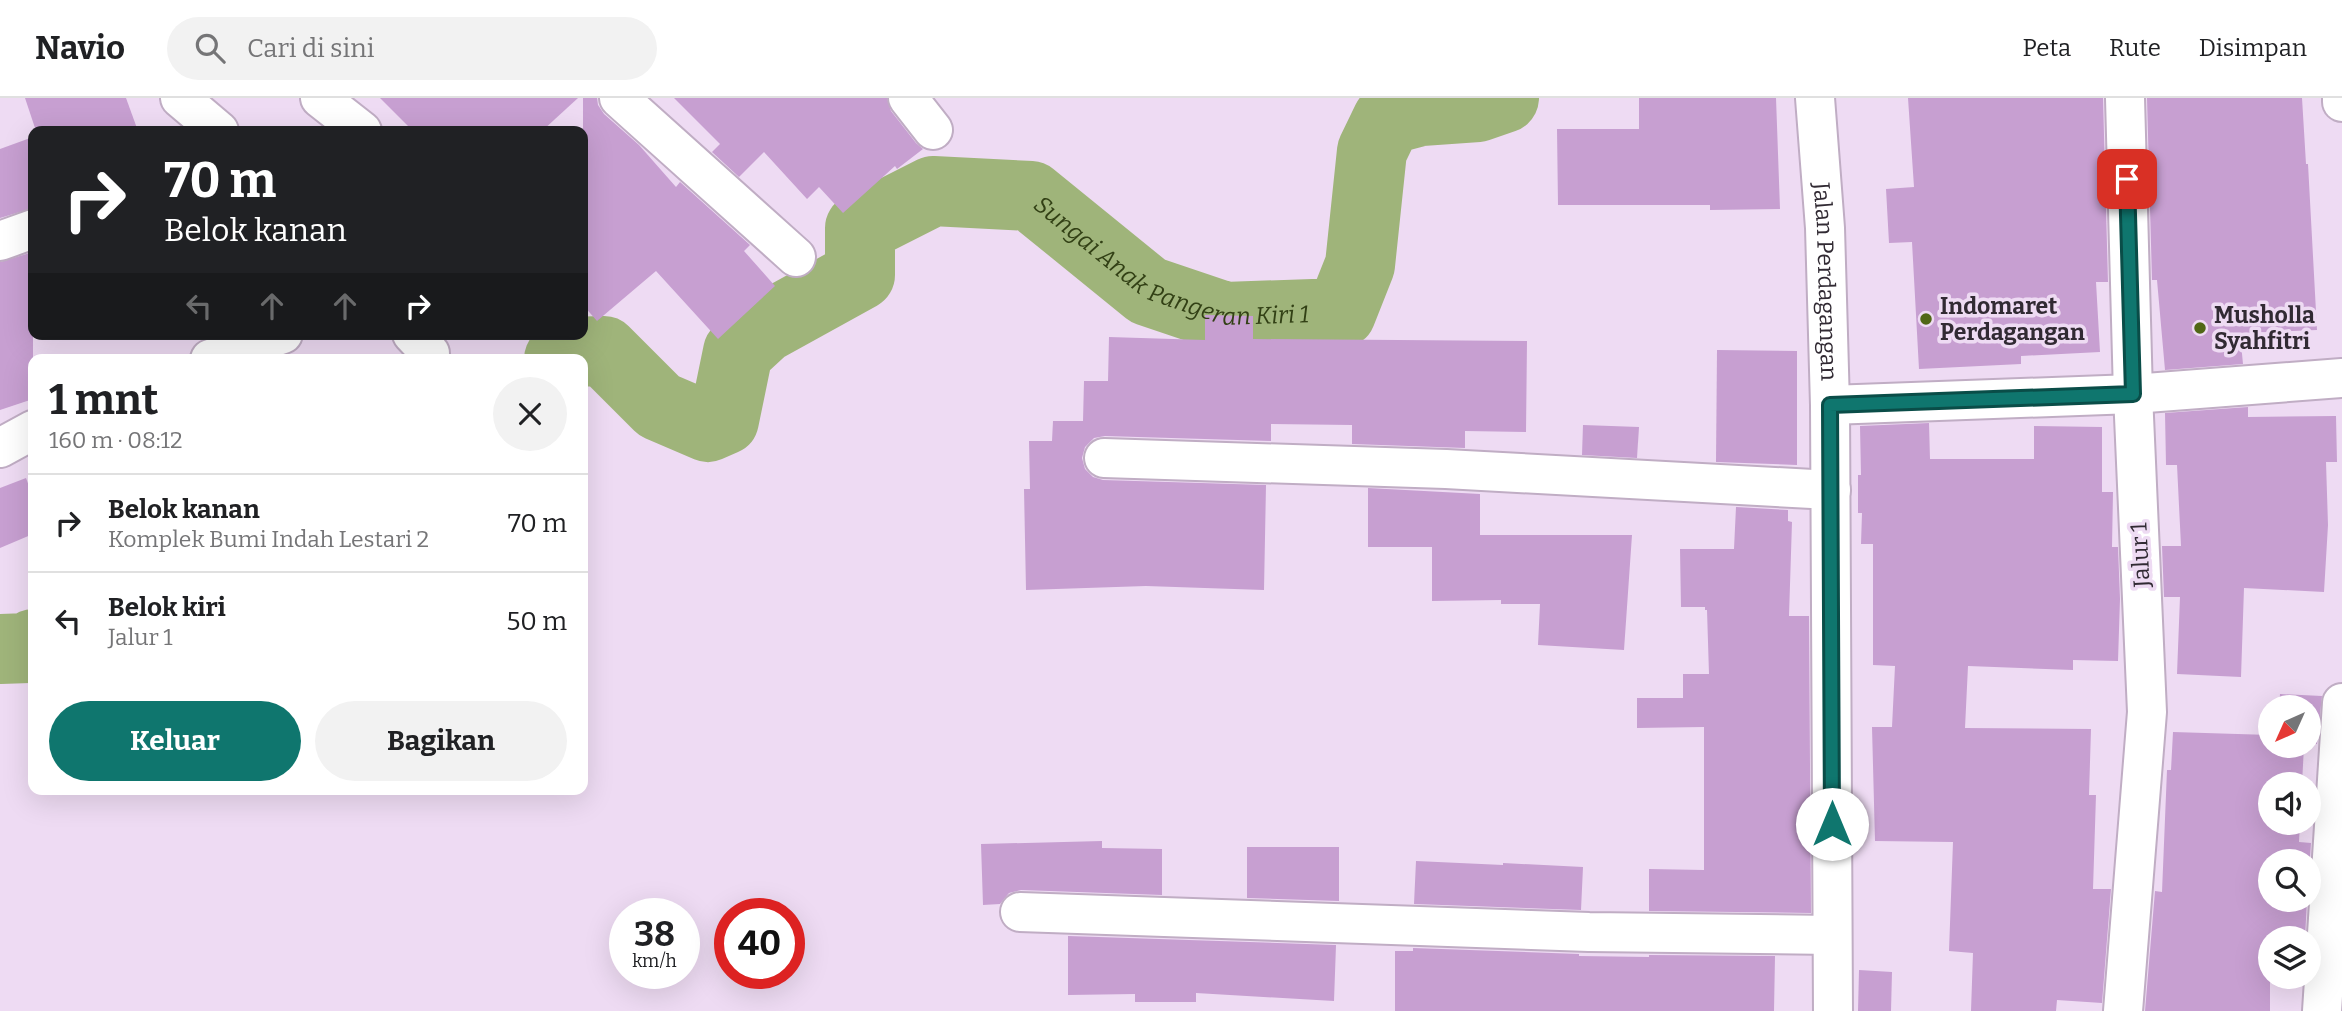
<!DOCTYPE html>
<html lang="id">
<meta charset="utf-8">
<style>
body{margin:0;font-family:Bitter,serif;background:#f2f2f2;color:#202124;height:100vh;display:flex;flex-direction:column;font-size:26px;white-space:nowrap}
*{box-sizing:border-box;margin:0}
p{font-size:23px;color:#757577}
.icon{flex:none;width:38px;height:38px;fill:none;stroke:currentColor;stroke-width:2;stroke-linecap:round;stroke-linejoin:round}
.map{position:relative;flex:1;overflow:hidden}
.sheet{position:absolute;left:28px;top:256px;width:560px;height:441px;display:flex;flex-direction:column;background:#fff;border-radius:14px;box-shadow:0 7px 28px #0002}
.sheet>*{flex:none}
.guide{position:absolute;left:28px;top:28px;width:560px;height:214px;border-radius:14px;box-shadow:0 7px 28px #0002;background:#202124;color:#fff;overflow:hidden}
.needle{width:46px;rotate:225deg}
.tools{position:absolute;left:2258px;top:597px;display:grid;gap:14px}
.tools a{display:grid;place-items:center;width:63px;height:63px;border-radius:50%;background:#fff;box-shadow:0 7px 28px #0002;font-size:35px}
.speed{position:absolute;left:609px;top:800px;display:flex;gap:14px;font-size:35px;font-weight:700;text-align:center}
.speed>*{display:grid;place-content:center;width:91px;height:91px;border-radius:50%;background:#fff;box-shadow:0 7px 28px #0002;line-height:1}
.speed small{font-size:18px;font-weight:400}
.speed .limit{border:10px solid #d22;background:#fff;color:#111}
.pin{position:absolute;display:grid;place-items:center;width:60px;height:60px;color:#fff;margin:-30px;border-radius:14px;box-shadow:0 4px 10px #0006}
.me{position:absolute;width:77px;margin:-38px;rotate:0deg;stroke-linejoin:round;filter:drop-shadow(0 0 5px #0008)}
.turn{display:flex;align-items:center;gap:24px;height:147px;padding:0 21px;font-size:32px}
.turn .icon{width:91px;height:91px;stroke-width:2.5}
.turn b{display:block;font-size:49px;line-height:60px}
.lanes{display:flex;align-items:center;height:66px;padding:0 21px;background:#0003;justify-content:center;gap:35px;direction:ltr}
.lanes .off{opacity:.35}
.round{display:grid;place-items:center;flex:none;width:74px;height:74px;border-radius:37px;background:#f2f2f2}
.headline{display:flex;align-items:center;justify-content:space-between;height:119px;padding:0 21px}
h1{font-size:42px;font-weight:700;line-height:52px}
.primary-button{display:flex;gap:14px;margin-top:auto;padding:14px 21px}
.primary-button a{flex:1;height:80px;border-radius:42px;background:#0f766e;color:#fff;font-size:28px;font-weight:700;line-height:80px;text-align:center}
.primary-button a+a{background:#f2f2f2;color:#202124}
ul{padding:0;list-style:none}
li{display:flex;align-items:center;gap:21px;height:98px;padding:0 21px;border-top:2px solid #e0e0e0}
li div{flex:1}
li b{display:block;font-size:26px}
li em{font-style:normal}
header{display:flex;align-items:center;gap:42px;box-sizing:border-box;height:98px;padding:0 35px;background:#fff;border-bottom:2px solid #e0e0e0}
header strong{font-size:33px}
nav{display:flex;gap:38px;margin-inline-start:auto;font-size:24px}
.search{width:490px;height:63px;background:#f2f2f2;display:flex;align-items:center;gap:18px;box-sizing:border-box;padding:0 24px;border-radius:38px;color:#757577;font-size:26px}
.map>svg:first-child{display:block}
.lines{fill:none;stroke-linecap:round;stroke-linejoin:round}
.river{stroke:#9fb47a;stroke-width:70}
.building{fill:#c79fd1}
.minor-casing{stroke:#c0adc4;stroke-width:42}
.tertiary-casing{stroke:#c0adc4;stroke-width:42}
.minor{stroke:#fff;stroke-width:38}
.tertiary{stroke:#fff;stroke-width:38}
.route-casing{stroke:#0a4d48;stroke-width:18}
.route{stroke:#0f766e;stroke-width:12}
.poi-dot{fill:#506716;stroke:#eedbf3;stroke-width:2.5}
.labels{text-anchor:middle;stroke-width:7;stroke-linejoin:round;paint-order:stroke}
.street-label{font-size:23px;fill:#312a33;stroke:#eedbf3}
.poi-label{font-size:23px;font-weight:bold;fill:#312a33;stroke:#eedbf3;text-anchor:start}
.water-label{font-size:24px;font-style:italic;fill:#324015;stroke:#eedbf3}
</style>
<header>
<strong>Navio</strong>
<div class="search"><svg class="icon" aria-label="search" viewBox="0 0 24 24"><circle cx="10" cy="10" r="6"/><path d="M15 15l6 6"/></svg>Cari di sini</div>
<nav><a>Peta</a><a>Rute</a><a>Disimpan</a></nav>
</header>
<div class="map">
<svg width="2342" height="913" viewBox="0 0 2342 913">
<rect width="100%" height="100%" fill="#eedbf3"/>
<g class="lines">
<g class="river">
<path id="s1" d="M559 261 566 254 604 253 659 308 708 329 724 322 738 254 764 230 860 177V130L933 93 1031 98 1148 193 1225 219 1341 215 1360 167 1372 53 1387 22 1421 13 1478 9 1504 0"/>
<polyline points="0,551 29,550 33,546"/>
</g>
</g>
<g class="building">
<polygon points="25,0 126,0 138,33 36,33"/>
<polygon points="380,0 578,0 542,33 413,33"/>
<polygon points="583,0 597,0 598,7 604,16 639,47 676,89 680,84 750,147 744,153 775,188 718,241 656,173 597,223 583,207"/>
<polygon points="674,0 887,0 891,13 916,45 923,51 897,71 895,68 843,115 819,89 807,101 764,54 739,79 712,54 720,46"/>
<polygon points="1639,0 1776,0 1780,111 1710,112 1710,107 1558,107 1557,31 1639,31"/>
<polygon points="1908,0 2103,0 2108,184 2096,184 2100,254 2021,258 2021,266 1919,271 1912,144 1889,145 1886,91 1914,89"/>
<polygon points="2147,0 2302,0 2306,66 2308,66 2317,232 2240,235 2243,266 2165,272 2157,182 2152,182"/>
<polygon points="33,39 33,110 0,120 0,51"/>
<polygon points="33,154 33,301 0,312 0,164"/>
<polygon points="1205,217 1253,218 1253,241 1527,243 1526,334 1465,333 1465,350 1352,346 1352,327 1271,326 1271,343 1105,338 1094,340 1085,349 1082,360 1085,371 1093,379 1103,382 1266,387 1264,492 1146,488 1026,492 1024,391 1030,391 1029,343 1052,343 1053,323 1083,323 1084,283 1108,283 1109,239 1205,242"/>
<polygon points="1717,252 1797,253 1797,367 1716,364"/>
<polygon points="2248,309 2248,319 2336,318 2337,364 2326,364 2328,427 2324,494 2244,490 2241,579 2177,576 2180,499 2164,499 2162,448 2181,448 2177,367 2166,367 2165,315"/>
<polygon points="1929,325 1930,361 2034,361 2034,328 2102,329 2102,394 2113,394 2112,449 2118,449 2120,501 2118,563 2073,562 2073,572 1968,568 1965,630 2091,631 2089,697 2096,697 2093,791 2111,791 2102,905 2057,902 2056,913 1971,913 1973,855 1949,853 1953,744 1875,743 1872,629 1892,629 1895,568 1873,567 1873,446 1861,446 1862,415 1858,415 1858,377 1861,377 1860,328"/>
<polygon points="1583,327 1639,329 1637,360 1582,357"/>
<polygon points="26,380 33,399 33,436 0,450 0,390"/>
<polygon points="1368,390 1480,396 1480,437 1632,437 1624,552 1538,547 1540,506 1501,506 1501,502 1432,503 1432,449 1368,449"/>
<polygon points="1736,409 1788,412 1788,423 1792,424 1789,518 1809,518 1811,815 1649,813 1649,771 1704,772 1704,629 1637,630 1637,600 1683,600 1683,576 1709,576 1707,512 1705,512 1705,509 1681,509 1680,451 1734,451"/>
<polygon points="2280,596 2322,598 2317,646 2308,646 2308,609 2279,609"/>
<polygon points="2173,634 2270,637 2270,648 2304,648 2302,686 2270,686 2270,724 2300,724 2299,744 2311,745 2308,787 2308,763 2270,763 2270,802 2307,802 2305,840 2270,840 2270,913 2145,913 2155,793 2162,794 2167,672 2171,672"/>
<polygon points="1102,743 1102,750 1162,751 1162,797 1021,792 1009,795 1000,806 983,807 981,746"/>
<polygon points="1247,749 1339,749 1339,803 1247,800"/>
<polygon points="1416,763 1503,767 1503,765 1583,769 1581,812 1414,806"/>
<polygon points="1068,838 1336,847 1334,903 1196,895 1196,904 1135,904 1135,896 1068,897"/>
<polygon points="1413,850 1579,856 1579,858 1649,859 1649,857 1775,858 1774,913 1395,913 1395,853 1413,853"/>
<polygon points="1859,872 1892,874 1891,913 1858,913"/>
</g>
<g class="lines">
<g class="minor-casing">
<g id="minor">
<polyline points="180,0 219,33"/>
<polyline points="320,0 362,33"/>
<polyline points="619,0 796,159"/>
<polyline points="908,0 933,32"/>
<polyline points="2342,0 2342,4"/>
<polyline points="0,143 33,131"/>
<polyline points="412,236 430,255"/>
<polyline points="210,261 283,236"/>
<polyline points="1830,307 2133,296 2342,280"/>
<polyline points="0,350 33,332"/>
<polyline points="1104,360 1446,371 1831,392"/>
<polyline points="1020,814 1589,834 1832,837"/>
<polyline points="2123,913 2147,614 2133,296 2125,0"/>
<polyline points="2322,913 2342,605"/>
</g>
</g>
<g class="tertiary-casing">
<g id="tertiary">
<path id="s2" d="M1815 0 1825 130 1830 307 1833 913"/>
</g>
</g>
<use href="#minor" class="minor"/>
<use href="#tertiary" class="tertiary"/>
</g>
<g class="lines">
<g class="route-casing">
<polyline id="route" points="1832,726 1830,307 2133,296 2127,81"/>
</g>
<use href="#route" class="route"/>
</g>
<g class="poi-dot">
<circle cx="1926" cy="221" r="7"/>
<circle cx="2200" cy="230" r="7"/>
</g>
<g class="labels">
<g class="street-label">
<text dy="8" stroke="none"><textPath href="#s2" startOffset="184">Jalan Perdagangan</textPath></text>
<text transform="translate(2140 457) rotate(-93)" y="8">Jalur 1</text>
</g>
<g class="poi-label">
<text x="1940" y="216">Indomaret<tspan x="1940" dy="26">Perdagangan</tspan></text>
<text x="2214" y="225">Musholla<tspan x="2214" dy="26">Syahfitri</tspan></text>
</g>
<g class="water-label">
<text dy="8" stroke="none"><textPath href="#s1" startOffset="800">Sungai Anak Pangeran Kiri 1</textPath></text>
</g>
</g>
</svg>
<div class="tools">
<a><svg class="needle" viewBox="-14 -14 28 28"><path d="M0-13l5 13h-10z" fill="#e53935"/><path d="M0 13l5-13h-10z" fill="#757577"/></svg></a>
<a><svg class="icon" aria-label="sound" viewBox="0 0 24 24"><path d="M4 9h4l5-4v14l-5-4H4zM17 9q2 3 0 6"/></svg></a>
<a><svg class="icon" aria-label="search" viewBox="0 0 24 24"><circle cx="10" cy="10" r="6"/><path d="M15 15l6 6"/></svg></a>
<a><svg class="icon" aria-label="layers" viewBox="0 0 24 24"><path d="M12 4l9 5-9 5-9-5zM3 14l9 5 9-5"/></svg></a>
</div>
<div class="speed"><div>38<small>km/h</small></div><div class="limit">40</div></div>
<div class="pin" style="left:2127px;top:81px;background:#d93025"><svg class="icon" aria-label="arrive" viewBox="0 0 24 24"><path d="M6 21V4h12l-3 4 3 4H6"/></svg></div>
<svg class="me" style="left:1832px;top:726px" viewBox="-20 -20 40 40"><circle r="19" fill="#fff"/><path d="M0-13L10 11 0 6-10 11z" fill="#0f766e"/></svg>
<div class="guide">
<div class="turn"><svg class="icon" aria-label="right" viewBox="0 0 24 24"><path d="M7 20v-9h11M14 6l5 5-5 5"/></svg><div><b>70 m</b>Belok kanan</div></div>
<div class="lanes"><svg class="icon off" aria-label="left" viewBox="0 0 24 24"><path d="M17 20v-9H6M10 6l-5 5 5 5"/></svg><svg class="icon off" aria-label="ahead" viewBox="0 0 24 24"><path d="M12 20V5M6 11l6-6 6 6"/></svg><svg class="icon off" aria-label="ahead" viewBox="0 0 24 24"><path d="M12 20V5M6 11l6-6 6 6"/></svg><svg class="icon" aria-label="right" viewBox="0 0 24 24"><path d="M7 20v-9h11M14 6l5 5-5 5"/></svg></div>
</div>
<section class="sheet">
<div class="headline"><div><h1>1 mnt</h1><p>160 m · 08:12</p></div><a class="round"><svg class="icon" aria-label="close" viewBox="0 0 24 24"><path d="M6 6l12 12M18 6L6 18"/></svg></a></div>
<ul>
<li><svg class="icon" aria-label="right" viewBox="0 0 24 24"><path d="M7 20v-9h11M14 6l5 5-5 5"/></svg><div><b>Belok kanan</b><p>Komplek Bumi Indah Lestari 2</p></div><em>70 m</em></li>
<li><svg class="icon" aria-label="left" viewBox="0 0 24 24"><path d="M17 20v-9H6M10 6l-5 5 5 5"/></svg><div><b>Belok kiri</b><p>Jalur 1</p></div><em>50 m</em></li>
</ul>
<div class="primary-button"><a>Keluar</a><a>Bagikan</a></div>
</section>
</div>
